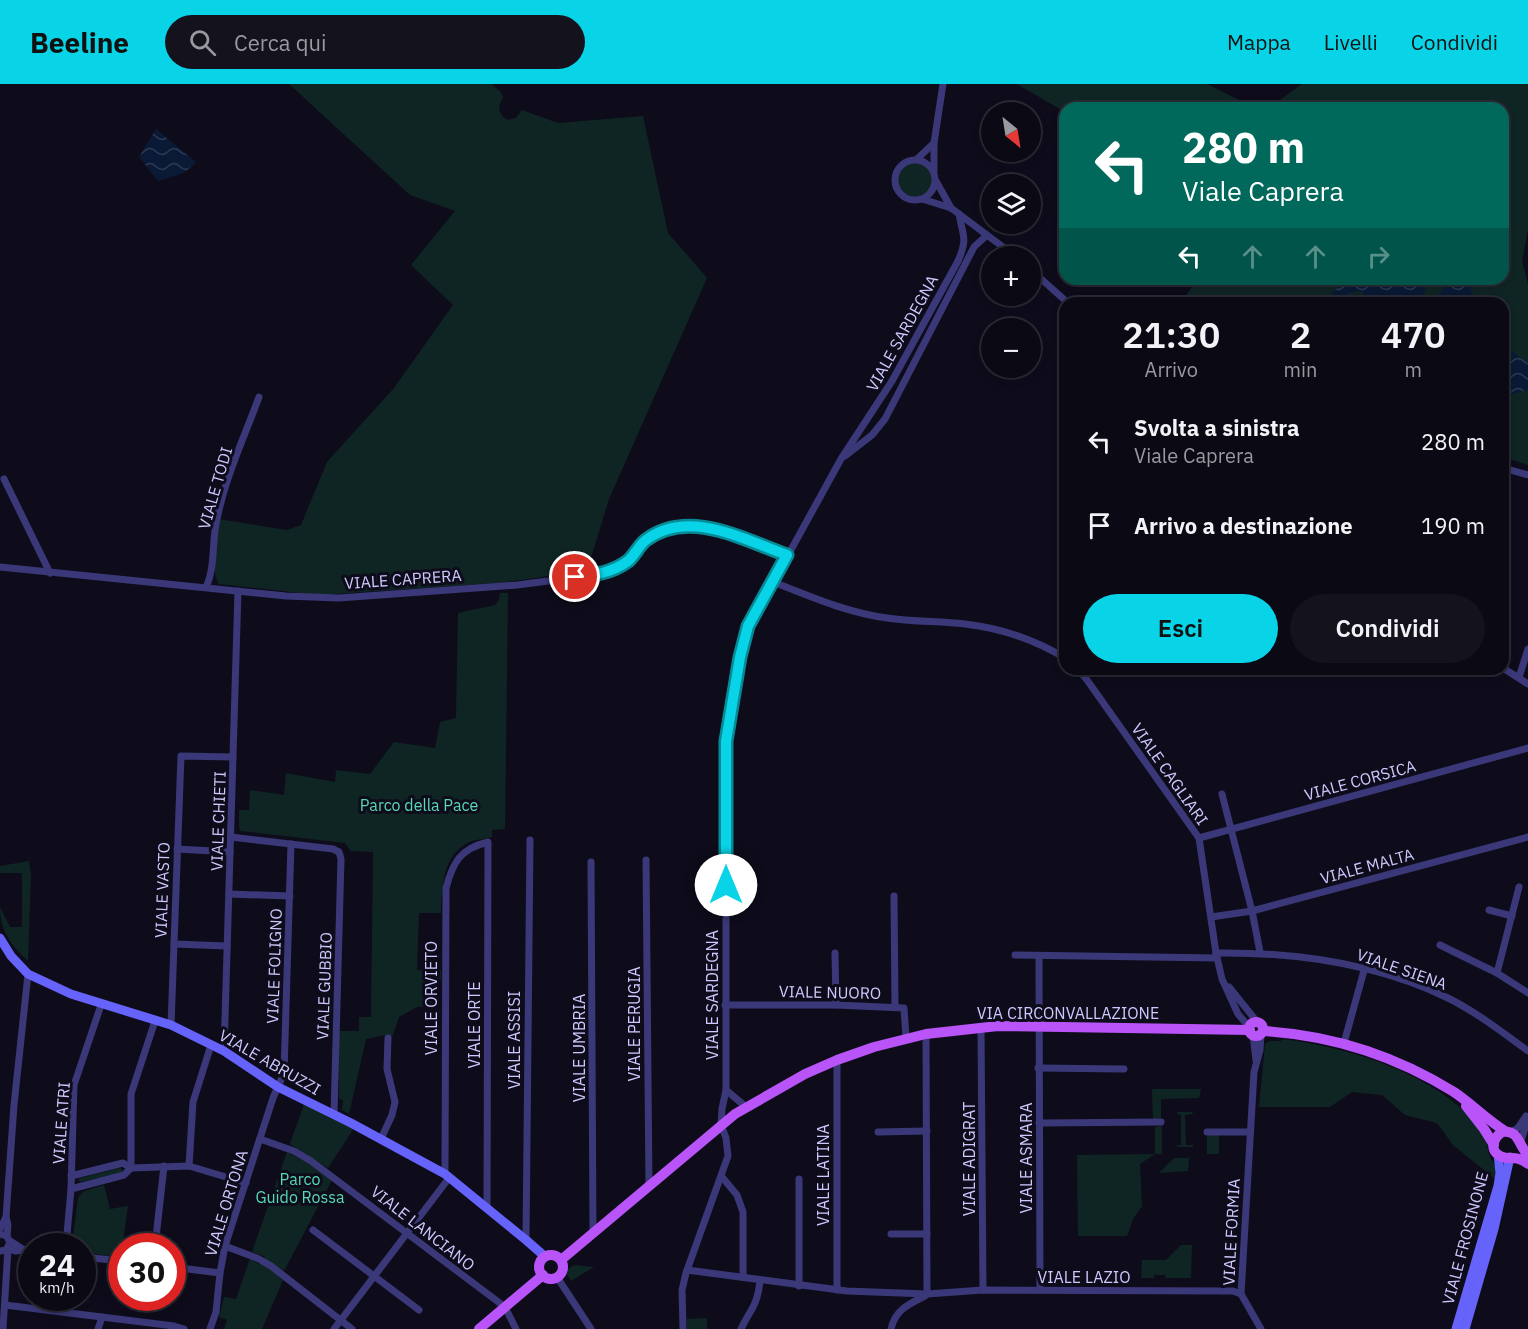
<!DOCTYPE html>
<html lang="it">
<meta charset="utf-8">
<style>
body{margin:0;font-family:"IBM Plex Sans",sans-serif;background:#13121d;color:#f1f3f6;height:100vh;display:flex;flex-direction:column;font-size:22px;white-space:nowrap}
*{box-sizing:border-box;margin:0}
p{font-size:20px;color:#999aa0}
.icon{flex:none;width:33px;height:33px;fill:none;stroke:currentColor;stroke-width:2;stroke-linecap:round;stroke-linejoin:round}
.map{position:relative;flex:1;overflow:hidden}
.details{position:absolute;left:1059px;top:213px;width:450px;height:378px;display:flex;flex-direction:column;background:#0a0914;border-radius:18px;box-shadow:0 3px 9px #0003,0 0 0 2px #2a2a34}
.details>*{flex:none}
.banner{position:absolute;left:1059px;top:18px;width:450px;height:183px;border-radius:18px;box-shadow:0 3px 9px #0003,0 0 0 2px #2a2a34;background:#00695c;color:#fff;overflow:hidden}
.needle{width:39px;rotate:150deg}
.buttons{position:absolute;left:981px;top:18px;display:grid;gap:12px}
.buttons a{display:grid;place-items:center;width:60px;height:60px;border-radius:50%;background:#0a0914;box-shadow:0 3px 9px #0003,0 0 0 2px #2a2a34;font-size:30px}
.speed{position:absolute;left:18px;top:1149px;display:flex;gap:12px;font-size:30px;font-weight:700;text-align:center}
.speed>*{display:grid;place-content:center;width:78px;height:78px;border-radius:50%;background:#0a0914;box-shadow:0 3px 9px #0003,0 0 0 2px #2a2a34;line-height:1}
.speed small{font-size:15px;font-weight:400}
.speed .limit{border:9px solid #d22;background:#fff;color:#111}
.pin{position:absolute;display:grid;place-items:center;width:51px;height:51px;color:#fff;margin:-26px;border:3px solid #fff;border-radius:50%;box-shadow:0 2px 6px #0007}
.me{position:absolute;width:66px;margin:-33px;rotate:0deg;stroke-linejoin:round;filter:drop-shadow(0 0 4px #0008)}
.turn{display:flex;align-items:center;gap:21px;height:126px;padding:0 24px;font-size:27px}
.turn .icon{width:78px;height:78px;stroke-width:2.5}
.turn b{display:block;font-size:42px;line-height:51px}
.lanes{display:flex;align-items:center;height:57px;padding:0 24px;background:#0003;justify-content:center;gap:30px;direction:ltr}
.lanes .off{opacity:.35}
.eta{display:flex;justify-content:space-evenly;align-items:center;height:102px;text-align:center}
.eta b{font-size:36px;font-weight:600;line-height:42px}
.cta{display:flex;gap:12px;margin-top:auto;padding:12px 24px}
.cta a{flex:1;height:69px;border-radius:36px;background:#09d4e7;color:#111;font-size:24px;font-weight:600;line-height:69px;text-align:center}
.cta a+a{background:#13121d;color:#f1f3f6}
ul{padding:0;list-style:none}
li{display:flex;align-items:center;gap:18px;height:84px;padding:0 24px}
li div{flex:1}
li b{display:block;font-size:22px}
li em{font-style:normal}
header{display:flex;align-items:center;gap:36px;box-sizing:border-box;height:84px;padding:0 30px;background:#09d4e7;color:#111}
header strong{font-size:28px}
nav{display:flex;gap:33px;margin-inline-start:auto;font-size:21px}
.search{width:420px;height:54px;background:#13121d;display:flex;align-items:center;gap:15px;box-sizing:border-box;padding:0 21px;border-radius:33px;color:#999aa0;font-size:22px}
.map>svg:first-child{display:block}
.green{fill:#0f2524}
.water{fill:url(#water-waves)}
.lines{fill:none;stroke-linecap:round;stroke-linejoin:round}
.street{stroke:#3a3878;stroke-width:7}
.secondary{stroke:#6563f9;stroke-width:9}
.primary{stroke:#b954f8;stroke-width:10}
.route-casing{stroke:#068a96;stroke-width:15}
.route{stroke:#09d4e7;stroke-width:10}
.labels{text-anchor:middle;stroke-width:6;stroke-linejoin:round;paint-order:stroke}
.street-label{font-size:16px;fill:#cdc8fd;stroke:#0e0c1b}
.park-label{font-size:16px;fill:#58d8b7;stroke:#0e0c1b}
</style>
<header>
<strong>Beeline</strong>
<div class="search"><svg class="icon" aria-label="search" viewBox="0 0 24 24"><circle cx="10" cy="10" r="6"/><path d="M15 15l6 6"/></svg>Cerca qui</div>
<nav><a>Mappa</a><a>Livelli</a><a>Condividi</a></nav>
</header>
<div class="map">
<svg width="1528" height="1245" viewBox="0 0 1528 1245">
<defs>
<pattern id="water-waves" width="16" height="10" patternUnits="userSpaceOnUse" patternTransform="scale(1.5)"><rect width="16" height="10" fill="#0a1a36"/><path d="M0 5q4-4 8 0t8 0" fill="none" stroke="#2c3a54"/></pattern>
</defs>
<rect width="100%" height="100%" fill="#0e0c1b"/>
<g class="green">
<path d="M289 0H491L501 8 503 13C498 24 497 28 507 36L516 34 522 26 558 39 643 32 668 149 707 194 609 415 587 487 498 499 319 511 219 500C210 489 217 450 218 435L287 446 301 441 327 378 394 304 453 221 411 181 455 127 410 111Z"/>
<polygon points="1017,0 1207,0 1255,24 1065,24 1065,28"/>
<polygon points="1302,0 1528,0 1528,145 1522,177 1528,200 1528,381 1503,373 1503,219 1181,219 1197,195 1503,195 1503,24 1269,24"/>
<circle cx="915" cy="96" r="17"/>
<path d="M500 509H508L505 745 492 746V753C485 755 476 755 469 758 442 772 442 803 441 829H419L417 886H441V895L437 896V922L417 923 399 933 392 953 385 951 366 955 349 1030 342 1026 343 1016 339 1015V947H359V933H371L373 768 351 767 345 759 241 747 239 744V726H249L250 706 284 711 286 689 335 698 336 686 370 690 394 658 435 664 440 638 456 634 458 529 495 521 499 516Z"/>
<path d="M29 777 31 791 28 877C11 861 0 847 0 823L10 843H22V789H0V782Z"/>
<path d="M1283 955C1351 964 1440 990 1483 1048 1489 1055 1486 1062 1489 1070 1494 1083 1497 1077 1495 1095L1453 1061 1437 1039 1405 1031 1382 1011 1352 1008 1330 1023H1259L1265 960 1269 957H1281Z"/>
<polygon points="1152,1005 1201,1005 1199,1014 1161,1015 1161,1034 1153,1035"/>
<polygon points="304,1020 354,1044 328,1084 290,1060"/>
<polygon points="1177,1028 1192,1028 1193,1030 1185,1031 1186,1061 1193,1061 1193,1063 1177,1063 1177,1061 1181,1061 1181,1031 1177,1030"/>
<polygon points="1162,1042 1162,1070 1155,1070 1140,1080 1142,1122 1133,1135 1127,1152 1078,1152 1077,1071 1155,1070 1155,1043"/>
<polygon points="1219,1050 1219,1070 1207,1070 1207,1051"/>
<polygon points="287,1068 320,1085 332,1096 284,1187 266,1176 264,1172 252,1168"/>
<polygon points="1174,1074 1189,1074 1188,1087 1159,1089"/>
<polygon points="120,1084 123,1086 121,1089 81,1098 78,1096 80,1094"/>
<polygon points="104,1101 110,1125 128,1122 121,1173 83,1169 82,1162 72,1161 78,1114 84,1107"/>
<polygon points="1181,1161 1192,1161 1191,1194 1166,1194 1165,1191 1154,1191 1154,1194 1141,1194 1142,1176 1166,1176"/>
<polygon points="250,1175 259,1180 263,1179 283,1196 262,1245 224,1245 227,1236 219,1233 224,1213 236,1215"/>
<polygon points="574,1181 594,1183 571,1197 565,1187"/>
<polygon points="707,1234 707,1245 687,1245 687,1235"/>
</g>
<g class="water">
<polygon points="156,45 196,78 184,89 158,97 139,73"/>
<polygon points="1350,195 1418,195 1426,205 1420,219 1361,219 1366,213 1361,207 1349,209 1340,216 1341,219 1331,219 1326,215 1332,215 1332,208"/>
<path d="M1459 196 1468 198 1476 219H1436C1438 206 1447 200 1459 196Z"/>
<polygon points="1503,261 1528,279 1528,306 1503,313"/>
</g>
<g class="lines">
<g class="street">
<polyline points="917,75 934,59"/>
<circle cx="915" cy="96" r="20"/>
<polyline points="934,87 934,59 943,0"/>
<polyline points="936,97 951,124"/>
<polyline points="922,115 951,124 1015,172"/>
<polyline points="1030,185 1068,219"/>
<polyline points="845,372 872,351 885,335 974,163 987,151"/>
<polyline points="1503,384 1528,391"/>
<polyline points="4,395 50,489"/>
<polyline points="0,483 286,512 339,514 517,501 595,491 609,487 629,476 644,457 661,446 677,443 694,441 724,448 787,471"/>
<path d="M773 498C810 512 847 529 887 534 913 538 939 537 965 540 1000 544 1035 556 1065 574"/>
<path d="M206 503C215 484 212 461 216 440 224 396 244 354 259 313"/>
<polyline points="1503,584 1528,600"/>
<polyline points="1078,585 1087,596 1199,754 1216,869 1222,895 1238,930 1250,944"/>
<polyline points="1519,593 1528,565"/>
<polyline points="1222,710 1252,827 1260,868"/>
<polyline points="231,753 333,765 339,768 341,775 334,1030"/>
<polyline points="1199,754 1528,664"/>
<polyline points="177,765 230,768"/>
<polyline points="646,776 649,1103"/>
<polyline points="591,778 593,1149"/>
<polyline points="229,810 290,812"/>
<polyline points="894,812 895,922"/>
<polyline points="1489,826 1512,832"/>
<polyline points="1211,833 1252,827 1528,753"/>
<polyline points="174,860 227,862"/>
<polyline points="1440,861 1497,889 1528,909"/>
<polyline points="835,869 836,921"/>
<path d="M1216 869C1296 868 1375 879 1448 914 1476 928 1502 948 1528 967"/>
<polyline points="1015,871 1217,874"/>
<polyline points="1039,872 1040,1206"/>
<polyline points="1497,889 1519,803"/>
<polyline points="1229,903 1258,939"/>
<polyline points="725,921 836,921 904,924 906,954"/>
<polyline points="171,941 181,672 233,673"/>
<polyline points="981,943 983,1206"/>
<polyline points="926,950 927,1210"/>
<polyline points="1261,950 1260,966 1254,988 1241,1210 1261,1245"/>
<polyline points="1253,951 1256,976"/>
<polyline points="1344,959 1365,883"/>
<polyline points="224,967 238,507"/>
<polyline points="1038,984 1124,985"/>
<polyline points="726,1006 746,1023"/>
<polyline points="1039,1039 1161,1038"/>
<polyline points="878,1048 927,1047"/>
<polyline points="1207,1048 1250,1048"/>
<polyline points="1511,1048 1518,1044 1526,1032 1526,1041 1520,1060"/>
<polyline points="260,1055 294,1067 311,1077 505,1223 516,1245"/>
<polyline points="381,1055 392,1031 395,1018 387,985 388,954"/>
<polyline points="189,1082 193,1018 211,961"/>
<polyline points="131,1084 131,1010 155,937"/>
<path d="M445 1090 446 804C453 778 460 765 488 758L487 1124"/>
<polyline points="71,1092 123,1079 131,1084 189,1082 246,1099"/>
<polyline points="722,1093 737,1111 743,1128 743,1193"/>
<polyline points="799,1095 799,1202"/>
<polyline points="71,1105 124,1091 131,1084"/>
<polyline points="0,1145 6,1133"/>
<polyline points="313,1146 419,1226"/>
<polyline points="0,1150 7,1152 10,1159 6,1166 0,1167"/>
<polyline points="891,1150 927,1150"/>
<polyline points="7,1152 8,1141 6,1133 14,1021 28,890"/>
<polyline points="526,1156 530,756"/>
<polyline points="10,1157 24,1166 32,1167"/>
<polyline points="66,1162 71,1105 74,1001 101,921"/>
<polyline points="155,1162 164,1082"/>
<polyline points="225,1162 259,1175 271,1182 352,1245"/>
<polyline points="82,1173 122,1177"/>
<polyline points="172,1183 220,1189"/>
<polyline points="687,1186 847,1207 927,1210 983,1206 1233,1207 1241,1210"/>
<polyline points="557,1193 591,1245"/>
<polyline points="837,1206 837,976"/>
<polyline points="5,1221 174,1242 184,1245"/>
<polyline points="3,1245 8,1164 15,1167 24,1166"/>
<polyline points="98,1245 102,1233"/>
<polyline points="210,1245 216,1228 220,1189 225,1162 273,1014 284,989 291,760"/>
<polyline points="334,1245 449,1094"/>
<path d="M683 1245 682 1206 686 1189 728 1072 726 1054 721 1041 722 1025 726 1006V657L743 556 749 542 841 375 892 297 958 177C968 154 963 153 959 130"/>
<path d="M741 1245C751 1224 757 1223 760 1197"/>
<path d="M891 1245C895 1226 909 1220 925 1212"/>
</g>
<g class="secondary">
<polyline points="0,854 11,872 28,890 71,910 171,941 224,967 278,1003 351,1039 445,1090 526,1156 542,1170 543,1174"/>
<polyline points="1456,1245 1498,1102 1500,1089 1498,1070"/>
<polyline points="1465,1245 1494,1145 1510,1073"/>
</g>
<g class="primary">
<circle cx="1256" cy="945" r="7"/>
<path d="M1263 947C1331 951 1396 972 1454 1008 1472 1020 1487 1036 1505 1047"/>
<polyline points="1466,1022 1484,1045 1494,1061"/>
<path d="M1528 1071C1518 1061 1519 1045 1502 1048 1493 1054 1489 1066 1500 1072 1510 1077 1516 1070 1528 1080"/>
<circle cx="551" cy="1183" r="12"/>
<polyline points="561,1176 735,1030 805,990 837,976 874,963 926,950 998,942 1250,946"/>
<polyline points="479,1245 543,1191"/>
</g>
</g>
<g class="lines">
<g class="route-casing">
<path id="route" d="M575 493C594 491 612 489 628 477 635 471 639 461 646 456 689 424 744 456 787 471L748 542 740 573 726 657V801"/>
</g>
<use href="#route" class="route"/>
</g>
<g class="labels">
<g class="street-label">
<text transform="translate(902 249) rotate(-61)" y="6">VIALE SARDEGNA</text>
<text transform="translate(215 404) rotate(-74)" y="6">VIALE TODI</text>
<text transform="translate(403 495) rotate(-4)" y="6">VIALE CAPRERA</text>
<text transform="translate(1170 690) rotate(55)" y="6">VIALE CAGLIARI</text>
<text transform="translate(1360 696) rotate(-15)" y="6">VIALE CORSICA</text>
<text transform="translate(218 737) rotate(-88)" y="6">VIALE CHIETI</text>
<text transform="translate(1367 782) rotate(-15)" y="6">VIALE MALTA</text>
<text transform="translate(162 806) rotate(-88)" y="6">VIALE VASTO</text>
<text transform="translate(274 882) rotate(-88)" y="6">VIALE FOLIGNO</text>
<text transform="translate(1402 885) rotate(19)" y="6">VIALE SIENA</text>
<text transform="translate(324 902) rotate(-88)" y="6">VIALE GUBBIO</text>
<text transform="translate(830 908) rotate(1)" y="6">VIALE NUORO</text>
<text transform="translate(712 911) rotate(-90)" y="6">VIALE SARDEGNA</text>
<text transform="translate(431 914) rotate(-90)" y="6">VIALE ORVIETO</text>
<text x="1068" y="935">VIA CIRCONVALLAZIONE</text>
<text transform="translate(634 940) rotate(-90)" y="6">VIALE PERUGIA</text>
<text transform="translate(474 941) rotate(-90)" y="6">VIALE ORTE</text>
<text transform="translate(514 956) rotate(-90)" y="6">VIALE ASSISI</text>
<text transform="translate(579 964) rotate(-90)" y="6">VIALE UMBRIA</text>
<text transform="translate(270 978) rotate(30)" y="6">VIALE ABRUZZI</text>
<text transform="translate(61 1039) rotate(-86)" y="6">VIALE ATRI</text>
<text transform="translate(1026 1074) rotate(-90)" y="6">VIALE ASMARA</text>
<text transform="translate(969 1075) rotate(-90)" y="6">VIALE ADIGRAT</text>
<text transform="translate(823 1091) rotate(-90)" y="6">VIALE LATINA</text>
<text transform="translate(226 1119) rotate(-73)" y="6">VIALE ORTONA</text>
<text transform="translate(423 1144) rotate(38)" y="6">VIALE LANCIANO</text>
<text transform="translate(1231 1148) rotate(-87)" y="6">VIALE FORMIA</text>
<text transform="translate(1465 1154) rotate(-75)" y="6">VIALE FROSINONE</text>
<text x="1084" y="1199">VIALE LAZIO</text>
</g>
<g class="park-label">
<text x="419" y="727">Parco della Pace</text>
<text x="300" y="1101">Parco<tspan x="300" dy="18">Guido Rossa</tspan></text>
</g>
</g>
</svg>
<div class="buttons">
<a><svg class="needle" viewBox="-14 -14 28 28"><path d="M0-13l5 13h-10z" fill="#e53935"/><path d="M0 13l5-13h-10z" fill="#999aa0"/></svg></a>
<a><svg class="icon" aria-label="layers" viewBox="0 0 24 24"><path d="M12 4l9 5-9 5-9-5zM3 14l9 5 9-5"/></svg></a>
<a>+</a>
<a>−</a>
</div>
<div class="speed"><div>24<small>km/h</small></div><div class="limit">30</div></div>
<div class="pin" style="left:575px;top:493px;background:#d93025"><svg class="icon" aria-label="arrive" viewBox="0 0 24 24"><path d="M6 21V4h12l-3 4 3 4H6"/></svg></div>
<svg class="me" style="left:726px;top:801px" viewBox="-20 -20 40 40"><circle r="19" fill="#fff"/><path d="M0-13L10 11 0 6-10 11z" fill="#09d4e7"/></svg>
<div class="banner">
<div class="turn"><svg class="icon" aria-label="left" viewBox="0 0 24 24"><path d="M17 20v-9H6M10 6l-5 5 5 5"/></svg><div><b>280 m</b>Viale Caprera</div></div>
<div class="lanes"><svg class="icon" aria-label="left" viewBox="0 0 24 24"><path d="M17 20v-9H6M10 6l-5 5 5 5"/></svg><svg class="icon off" aria-label="ahead" viewBox="0 0 24 24"><path d="M12 20V5M6 11l6-6 6 6"/></svg><svg class="icon off" aria-label="ahead" viewBox="0 0 24 24"><path d="M12 20V5M6 11l6-6 6 6"/></svg><svg class="icon off" aria-label="right" viewBox="0 0 24 24"><path d="M7 20v-9h11M14 6l5 5-5 5"/></svg></div>
</div>
<section class="details">
<div class="eta">
<div><b>21:30</b><p>Arrivo</p></div>
<div><b>2</b><p>min</p></div>
<div><b>470</b><p>m</p></div>
</div>
<ul>
<li><svg class="icon" aria-label="left" viewBox="0 0 24 24"><path d="M17 20v-9H6M10 6l-5 5 5 5"/></svg><div><b>Svolta a sinistra</b><p>Viale Caprera</p></div><em>280 m</em></li>
<li><svg class="icon" aria-label="arrive" viewBox="0 0 24 24"><path d="M6 21V4h12l-3 4 3 4H6"/></svg><div><b>Arrivo a destinazione</b></div><em>190 m</em></li>
</ul>
<div class="cta"><a>Esci</a><a>Condividi</a></div>
</section>
</div>
